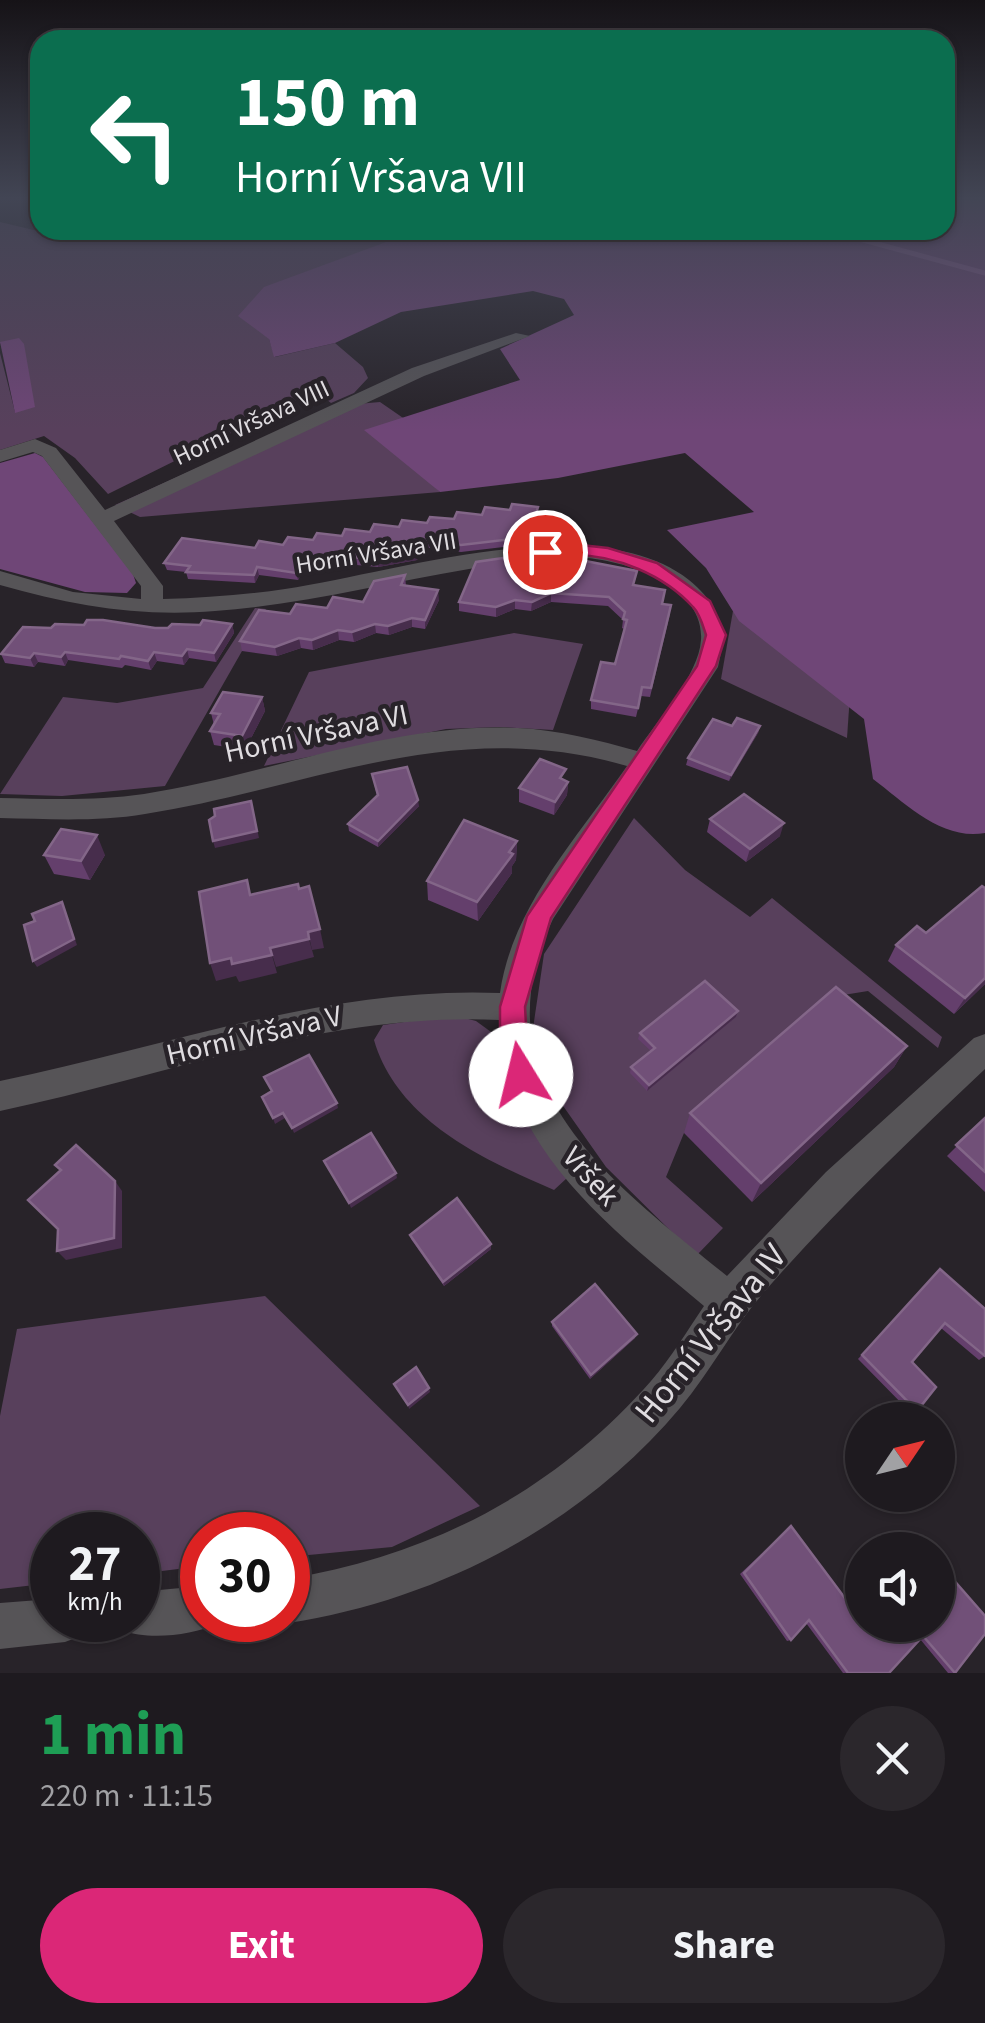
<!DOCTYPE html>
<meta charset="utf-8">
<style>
body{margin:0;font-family:"Source Sans 3",sans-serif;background:#2b272c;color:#f1f3f6;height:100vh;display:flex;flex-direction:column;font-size:38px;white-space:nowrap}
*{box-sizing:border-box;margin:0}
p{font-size:32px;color:#a1a1a4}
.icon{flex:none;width:55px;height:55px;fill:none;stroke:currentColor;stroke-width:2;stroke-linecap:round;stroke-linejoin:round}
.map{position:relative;height:1673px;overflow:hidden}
.details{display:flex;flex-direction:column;background:#1e1a1f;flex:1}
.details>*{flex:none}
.banner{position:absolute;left:30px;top:30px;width:925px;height:210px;border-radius:30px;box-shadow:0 2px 8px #0004,0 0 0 2px #3c383d;background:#0b6e4f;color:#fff;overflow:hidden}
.needle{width:65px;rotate:55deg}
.tools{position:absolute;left:845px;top:1402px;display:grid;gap:20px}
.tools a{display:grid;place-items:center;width:110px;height:110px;border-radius:50%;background:#1e1a1f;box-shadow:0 2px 8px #0004,0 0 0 2px #3c383d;font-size:50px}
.speed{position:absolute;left:30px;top:1512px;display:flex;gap:20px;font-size:50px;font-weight:700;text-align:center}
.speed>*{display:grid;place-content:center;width:130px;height:130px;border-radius:50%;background:#1e1a1f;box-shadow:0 2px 8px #0004,0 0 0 2px #3c383d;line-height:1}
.speed small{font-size:25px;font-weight:400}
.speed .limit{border:15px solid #d22;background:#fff;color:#111}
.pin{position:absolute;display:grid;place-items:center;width:85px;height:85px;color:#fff;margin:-42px;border:5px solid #fff;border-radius:50%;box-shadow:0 2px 10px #0007}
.me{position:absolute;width:110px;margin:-55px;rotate:351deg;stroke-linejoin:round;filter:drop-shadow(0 0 8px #0008)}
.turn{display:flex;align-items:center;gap:35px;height:210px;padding:0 40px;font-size:45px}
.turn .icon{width:130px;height:130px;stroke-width:2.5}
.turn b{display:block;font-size:70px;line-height:85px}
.round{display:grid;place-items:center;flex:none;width:105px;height:105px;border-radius:52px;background:#2b272c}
.headline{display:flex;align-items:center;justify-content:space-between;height:170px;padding:0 40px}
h1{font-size:60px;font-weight:700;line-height:75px;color:#1e9e55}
.action{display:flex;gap:20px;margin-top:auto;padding:20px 40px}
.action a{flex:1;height:115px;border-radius:60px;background:#db2777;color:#fff;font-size:40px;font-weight:700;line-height:115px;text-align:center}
.action a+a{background:#2b272c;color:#f1f3f6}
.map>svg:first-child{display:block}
.green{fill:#58405c}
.forest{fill:#6f4677}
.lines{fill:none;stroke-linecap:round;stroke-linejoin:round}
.stream{stroke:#855a8d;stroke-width:5}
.minor{fill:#565457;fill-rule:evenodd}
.wall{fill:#643f6c}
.shaded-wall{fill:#472d4c}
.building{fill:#715078;stroke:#836688;stroke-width:2.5}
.route{fill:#db2777;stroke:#8e194d;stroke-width:2.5}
.labels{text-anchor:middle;stroke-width:9;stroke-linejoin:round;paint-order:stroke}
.far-street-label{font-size:25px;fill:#dfdce0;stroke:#282329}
.street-label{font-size:30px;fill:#dfdce0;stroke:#282329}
.near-street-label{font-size:35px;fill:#dfdce0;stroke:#282329}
</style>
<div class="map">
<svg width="985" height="1673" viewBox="0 0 985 1673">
<rect width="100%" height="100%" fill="#282329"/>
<g class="green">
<polygon points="0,222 46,233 76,230 407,230 269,339 275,357 335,343 363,367 368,378 354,393 331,403 316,391 108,494 75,458 44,436 0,450 0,353 15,412 34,406 0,342"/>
<polygon points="380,402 438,442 402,455 440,492 140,517 115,505 335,406"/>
<polygon points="255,608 266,609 165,786 62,796 0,794 63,697 117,703 203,688"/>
<polygon points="733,611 851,680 847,738 721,679"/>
<polygon points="514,633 583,644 553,730 499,727 446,729 264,766 309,672"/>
<polygon points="634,818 685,870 750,917 772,898 942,1037 938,1048 868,991 831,997 825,1010 684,1133 666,1177 723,1228 696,1256 606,1167 554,1093 532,1035 544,954"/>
<path d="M453 1015 476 1021 498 1037 520 1108 567 1178 554 1190C484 1160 397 1120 374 1040L383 1025Z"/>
<polygon points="265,1296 480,1506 392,1547 288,1557 288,1535 202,1535 202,1566 138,1574 138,1535 52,1535 52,1583 0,1589 0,1416 17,1329"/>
</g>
<g class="forest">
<path d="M945 196H985V833C942 841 905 803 873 779L864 719 739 621 706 568 667 530 754 512 685 453 558 478 440 492 364 430 520 380 500 349 574 315 564 299 533 291 401 312 335 343 274 357 269 339 238 316 264 287 389 241 406 230H945Z"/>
<polygon points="19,338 24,344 35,407 15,413 0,342"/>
<polygon points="35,453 43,457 133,574 136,583 127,593 85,592 0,569 0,463"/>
</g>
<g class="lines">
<polyline class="stream" points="826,230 985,273"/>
<g class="minor">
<path d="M516 333 530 336 424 376 114 521 163 586V599C204 598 245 595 285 589 396 573 594 506 689 580 720 605 727 630 718 667L553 919C474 1085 613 1183 727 1276L826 1172 974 1038 985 1034V1069C909 1141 834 1212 765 1291 733 1327 711 1371 680 1408 582 1525 438 1600 288 1623L280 1620H288V1579C433 1554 552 1493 651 1381 671 1358 687 1331 704 1306 612 1229 505 1150 499 1020 326 1012 166 1076 0 1111V1081C167 1047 328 986 500 993 512 906 579 836 627 766 452 715 315 787 145 814 98 822 48 819 0 818V798C48 799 97 801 144 794 268 775 391 722 518 728 559 730 598 740 637 751 656 722 699 675 701 640 705 583 619 558 574 557 540 556 503 563 469 569 385 583 301 605 215 611 140 617 73 606 0 585V571L73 592 141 599V586L42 456 33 452 0 462V450L35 439 56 448 105 510 412 368Z"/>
<path d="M202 1586V1620H219L218 1624C191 1635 149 1641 122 1630L118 1620H138V1592Z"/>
<polygon points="52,1599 52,1620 87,1620 81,1636 65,1642 0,1649 0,1603"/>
</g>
</g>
<g class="wall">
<polygon points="538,507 538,514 529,544 461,552 422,547 417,560 378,567 335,563 331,570 306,567 298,580 259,575 255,583 188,579 186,572 167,570 164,563 510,510"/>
<polygon points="523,559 635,586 663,604 670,614 650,697 641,696 636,717 591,709 591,700 615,664 624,629 622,628 623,620 608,606 551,602 531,611 515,609 496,617 459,611 459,602"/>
<polygon points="405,575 406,586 439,600 425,629 412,627 389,635 376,633 354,642 339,640 313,650 301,648 277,656 242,651 240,641 290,614 363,602"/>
<polygon points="232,624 234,633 216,662 189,658 184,665 157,661 151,670 125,665 122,668 68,660 65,666 38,662 34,667 5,663 1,654 51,628 168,628 200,625"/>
<polygon points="262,697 265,711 245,750 214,745 210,731 214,725 211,713"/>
<polygon points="760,726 758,733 729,781 686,765 688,758"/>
<polygon points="372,774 419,806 378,847 349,831 348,824 377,796"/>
<polygon points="565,780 568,782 567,795 554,815 519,802 519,788"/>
<polygon points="710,819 780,836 746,862 707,832"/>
<polygon points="517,841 516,860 512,866 512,873 478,921 428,900 427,881"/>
<polygon points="44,855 105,855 90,880 54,874"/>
<polygon points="896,945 985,984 954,1014 888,961"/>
<polygon points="738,1011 736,1017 647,1091 630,1073 631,1067 651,1051 638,1039 640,1033"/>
<polygon points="907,1046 894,1067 752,1202 684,1133 690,1113"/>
<polygon points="985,1118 985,1192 947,1156"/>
<polygon points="410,1235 491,1244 491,1249 444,1286 411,1239"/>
<polygon points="940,1269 985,1356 979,1360 941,1328 912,1362 917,1411 912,1414 858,1359"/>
<polygon points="552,1322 635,1338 590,1379 552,1326"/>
<polygon points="791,1526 857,1615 862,1609 862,1625 938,1625 955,1673 948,1673 920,1639 889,1673 843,1673 806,1623 791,1640 787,1641 740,1574"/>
</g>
<g class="shaded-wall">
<polygon points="538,507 538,514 529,544 529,537"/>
<polygon points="422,540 422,547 417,560 378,567 377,560"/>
<polygon points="304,560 306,567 298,580 296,573"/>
<polygon points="257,567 259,575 255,583 254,575"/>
<polygon points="438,590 439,600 425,629 425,620"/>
<polygon points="551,593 551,602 531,611 532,602"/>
<polygon points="515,600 515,609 496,617 496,607"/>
<polygon points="412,618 412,627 389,635 388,626"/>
<polygon points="232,624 234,633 216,662 214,653"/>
<polygon points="375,624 376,633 354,642 352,632"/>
<polygon points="338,630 339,640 313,650 312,640"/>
<polygon points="299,638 301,648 277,656 275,647"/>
<polygon points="187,649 189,658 184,665 182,656"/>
<polygon points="65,652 68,660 65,666 61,657"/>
<polygon points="154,652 157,661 151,670 148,661"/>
<polygon points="34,653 38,662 34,667 30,658"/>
<polygon points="262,697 265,711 245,750 242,736"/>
<polygon points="760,726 758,733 729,781 731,775"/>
<polygon points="568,782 567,795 554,815 555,802"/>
<polygon points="418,800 419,806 378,847 378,841"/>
<polygon points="251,801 259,838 215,848 213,841"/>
<polygon points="784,823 780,836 746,862 750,849"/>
<polygon points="97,835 105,855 90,880 81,861"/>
<polygon points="517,841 516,860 512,866 512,873 478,921 477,902"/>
<polygon points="62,902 77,945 37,967 33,961"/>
<polygon points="320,929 324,948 312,950 308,932"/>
<polygon points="309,939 314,957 276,967 270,948"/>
<polygon points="272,955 277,973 239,982 236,976 216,981 210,963 231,958"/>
<polygon points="985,978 985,984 954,1014 965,998"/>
<polygon points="738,1011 736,1017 647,1091 649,1085"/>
<polygon points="907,1046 894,1067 752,1202 761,1183"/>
<polygon points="337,1103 338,1108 294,1133 292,1128"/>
<polygon points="283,1113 285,1118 275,1124 273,1118"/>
<polygon points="396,1173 397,1178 351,1208 349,1203"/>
<polygon points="115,1181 122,1191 122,1248 66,1260 57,1251"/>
<polygon points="491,1244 491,1249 444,1286 443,1282"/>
<polygon points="637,1334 635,1338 590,1379 591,1375"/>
<polygon points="429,1388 430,1392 409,1409 408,1405"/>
</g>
<g class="building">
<polygon points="512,504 538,507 529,537 461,545 422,540 416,552 377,560 334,555 330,563 304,560 296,573 257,567 254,575 186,572 190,566 164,563 182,538 255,548 259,541 283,545 288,537 313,540 317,533 342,536 345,529 370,532 374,524 399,527 402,520 427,523 430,517 454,519 457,512 482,515 485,507 510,510"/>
<polygon points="523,555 522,559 573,567 575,559 637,571 633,585 665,590 662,604 671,605 651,688 642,687 638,708 591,700 601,662 615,664 627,620 623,619 625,612 609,597 551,593 532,602 515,600 496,607 459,602 476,562"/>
<polygon points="405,575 401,585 438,590 425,620 412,618 388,626 375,624 352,632 338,630 312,640 299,638 275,647 240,641 259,610 290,614 296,604 327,608 333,597 363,602 374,581"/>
<polygon points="87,620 103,620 155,628 168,628 172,624 200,625 203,620 232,624 214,653 187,649 182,656 154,652 148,661 121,656 119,659 65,652 61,657 34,653 30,658 1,654 23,627 51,628 55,624 84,625"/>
<polygon points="223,692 262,697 242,736 210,731 220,714 211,713"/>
<polygon points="737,718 760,726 731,775 688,758 713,719 732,726"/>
<polygon points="540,759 566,769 560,778 568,782 555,802 519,788"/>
<polygon points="407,767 418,800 378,841 348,824 378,795 372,774"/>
<polygon points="744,794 784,823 750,849 710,819"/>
<polygon points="251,801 257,831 213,841 209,820 215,816 214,809"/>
<polygon points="464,820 517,841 509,852 513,854 477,902 427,881"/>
<polygon points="61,829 97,835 81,861 44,855"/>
<polygon points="247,880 250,895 298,884 299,889 309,886 320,929 308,932 309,939 270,948 272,955 232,964 231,958 210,963 199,892"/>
<polygon points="982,886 985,888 985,978 965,998 896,945 917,926 926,933"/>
<polygon points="62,902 74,939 33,961 24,925 35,921 32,914"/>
<polygon points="705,981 738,1011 649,1085 631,1067 655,1048 640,1033"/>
<polygon points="836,987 907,1046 761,1183 690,1113"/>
<polygon points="309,1055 337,1103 292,1128 283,1113 273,1118 262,1097 272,1091 264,1077"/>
<polygon points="985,1118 985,1172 956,1145"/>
<polygon points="371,1133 396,1173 349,1203 324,1161"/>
<polygon points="76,1145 115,1181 114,1238 57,1251 58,1229 28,1200 61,1170 55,1165"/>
<polygon points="457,1198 491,1244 443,1282 410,1235"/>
<polygon points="940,1269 985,1309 985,1356 945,1323 912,1362 936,1387 917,1411 862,1355"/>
<polygon points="595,1284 637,1334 591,1375 552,1322"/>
<polygon points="416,1367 429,1388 408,1405 394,1384"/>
<polygon points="791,1526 859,1617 862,1613 862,1625 938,1625 938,1562 985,1616 985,1634 955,1673 923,1636 889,1673 848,1673 809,1620 791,1640 744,1573"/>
</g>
<linearGradient id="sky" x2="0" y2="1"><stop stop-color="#161317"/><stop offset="0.46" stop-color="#424554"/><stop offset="1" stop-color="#424554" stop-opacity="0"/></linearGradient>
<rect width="985" height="430" fill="url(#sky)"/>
<path class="route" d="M572 544 608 548 657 563 710 601 726 635 716 666 551 918 525 1007 527 1042 534 1075 530 1084 521 1087 511 1084 500 1042V1007L527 916 697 666 706 635C703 626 700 614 693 607 664 575 616 555 574 555 560 555 547 561 536 552L545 547Z"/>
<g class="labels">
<g class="far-street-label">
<text transform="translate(251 422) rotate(-25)" y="9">Horní Vršava VIII</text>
<text transform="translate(376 552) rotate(-9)" y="9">Horní Vršava VII</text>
</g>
<g class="street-label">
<text transform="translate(316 733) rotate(-12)" y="10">Horní Vršava VI</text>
<text transform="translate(254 1035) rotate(-13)" y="10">Horní Vršava V</text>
<text transform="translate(591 1176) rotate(48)" y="10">Vršek</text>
</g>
<g class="near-street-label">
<text transform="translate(710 1333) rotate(-51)" y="12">Horní Vršava IV</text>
</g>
</g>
</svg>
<div class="tools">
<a><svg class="needle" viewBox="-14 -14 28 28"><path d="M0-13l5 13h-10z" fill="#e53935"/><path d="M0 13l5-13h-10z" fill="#a1a1a4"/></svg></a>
<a><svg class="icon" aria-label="sound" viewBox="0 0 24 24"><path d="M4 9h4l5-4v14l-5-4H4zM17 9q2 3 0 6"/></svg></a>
</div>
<div class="speed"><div>27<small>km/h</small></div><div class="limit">30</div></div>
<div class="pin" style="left:545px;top:552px;background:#d93025"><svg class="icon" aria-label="arrive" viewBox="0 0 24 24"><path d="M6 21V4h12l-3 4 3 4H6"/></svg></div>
<svg class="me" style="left:521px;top:1075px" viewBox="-20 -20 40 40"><circle r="19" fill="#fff"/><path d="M0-13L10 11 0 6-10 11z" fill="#db2777"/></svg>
<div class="banner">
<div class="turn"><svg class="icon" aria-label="left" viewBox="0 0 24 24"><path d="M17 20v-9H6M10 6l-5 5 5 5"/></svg><div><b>150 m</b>Horní Vršava VII</div></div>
</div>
</div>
<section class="details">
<div class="headline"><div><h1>1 min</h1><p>220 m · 11:15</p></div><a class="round"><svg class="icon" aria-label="close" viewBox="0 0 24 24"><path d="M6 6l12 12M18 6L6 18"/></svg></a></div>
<div class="action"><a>Exit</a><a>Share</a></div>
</section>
